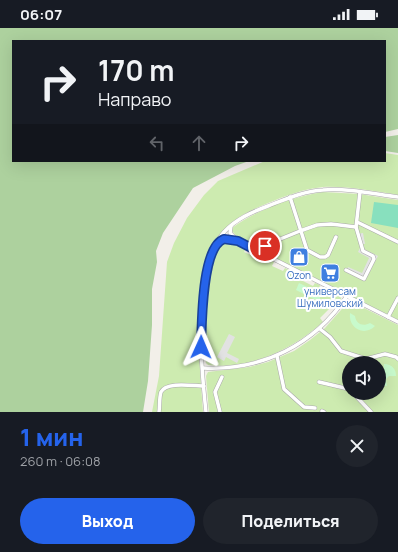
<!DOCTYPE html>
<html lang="ru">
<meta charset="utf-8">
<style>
body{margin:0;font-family:Manrope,sans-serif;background:#20242c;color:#f1f3f6;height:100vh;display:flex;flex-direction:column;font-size:15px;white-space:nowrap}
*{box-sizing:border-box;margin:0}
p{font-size:13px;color:#9ea1a6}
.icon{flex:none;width:22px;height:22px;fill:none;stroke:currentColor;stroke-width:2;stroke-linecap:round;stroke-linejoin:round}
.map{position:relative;height:384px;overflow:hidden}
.sheet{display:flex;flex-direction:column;background:#171b24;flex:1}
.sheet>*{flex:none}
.banner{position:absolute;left:12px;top:12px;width:374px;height:122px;border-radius:0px;box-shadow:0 4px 16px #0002;background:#171b24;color:#f1f3f6;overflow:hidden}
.tools{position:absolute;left:342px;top:328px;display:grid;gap:8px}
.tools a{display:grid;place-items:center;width:44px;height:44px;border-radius:50%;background:#171b24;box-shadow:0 4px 16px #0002;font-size:20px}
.pin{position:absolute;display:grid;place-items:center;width:34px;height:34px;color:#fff;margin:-17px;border:2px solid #fff;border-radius:50%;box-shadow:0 1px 4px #0007}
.me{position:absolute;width:44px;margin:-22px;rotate:1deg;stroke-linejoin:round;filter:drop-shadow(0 0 3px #0008)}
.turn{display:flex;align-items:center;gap:14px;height:84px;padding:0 20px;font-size:18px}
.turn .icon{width:52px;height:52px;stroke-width:2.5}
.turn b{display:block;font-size:28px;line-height:34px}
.lanes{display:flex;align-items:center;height:38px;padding:0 20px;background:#0003;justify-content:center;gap:20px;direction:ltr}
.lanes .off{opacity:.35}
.round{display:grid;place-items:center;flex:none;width:42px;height:42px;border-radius:21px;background:#20242c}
.head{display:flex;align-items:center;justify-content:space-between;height:68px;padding:0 20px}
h1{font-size:24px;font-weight:800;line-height:30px;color:#2563eb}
.primary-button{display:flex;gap:8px;margin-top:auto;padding:8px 20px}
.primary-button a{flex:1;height:46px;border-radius:24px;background:#2563eb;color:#fff;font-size:16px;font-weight:800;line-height:46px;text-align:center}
.primary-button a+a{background:#20242c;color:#f1f3f6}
.status{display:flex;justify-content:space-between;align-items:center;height:28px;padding:0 20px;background:#171b24;direction:ltr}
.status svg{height:11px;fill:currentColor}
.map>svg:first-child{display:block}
.grass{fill:#cdebb0;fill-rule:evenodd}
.forest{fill:#add19e}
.park{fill:#c8facc}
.pitch{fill:#88e0be}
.parking{fill:#e2e2e2}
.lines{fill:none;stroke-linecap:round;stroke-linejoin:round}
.minor-casing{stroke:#a9a9a9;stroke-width:4.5}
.minor{stroke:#fff;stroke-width:3.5}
.route-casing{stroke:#184099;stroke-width:10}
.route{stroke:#2563eb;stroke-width:7}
.labels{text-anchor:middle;stroke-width:4;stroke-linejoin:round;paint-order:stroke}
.shop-label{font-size:10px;fill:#366cbe;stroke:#fff}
</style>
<div class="status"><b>06:07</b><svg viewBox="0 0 49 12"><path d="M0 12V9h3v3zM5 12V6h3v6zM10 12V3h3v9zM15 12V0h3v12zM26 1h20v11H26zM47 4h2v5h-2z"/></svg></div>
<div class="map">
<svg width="398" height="384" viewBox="0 0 398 384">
<rect width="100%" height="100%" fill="#f2efe9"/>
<g class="grass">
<path d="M385 125 398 127V167C373 163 347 158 323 159 303 161 285 168 268 175 251 182 233 190 222 204 188 244 200 335 203 384H152L159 348 167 234 174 215 187 190 204 167 218 153 265 133H385Z"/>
<path d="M323 164 359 166 398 172V292L240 212 232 203V200C258 181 292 169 323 164Z"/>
<path d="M224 213 238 216 246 220 244 224 251 227 252 223 274 234 272 238 283 243 285 240 298 246 297 250 313 258 315 255 320 257 319 261 335 269 337 266 341 270V273L337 278 334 276 320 290 323 294C293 321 250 342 208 337L206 335 205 329H206L207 307H204C204 289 206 221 224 213Z"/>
<path d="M349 273 352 274 398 297V384H209L206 348 208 344 249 339 268 334 294 323 310 312 325 300ZM349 335H379V365H349Z"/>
</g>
<g class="forest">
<polygon points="0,0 398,0 398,101 385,104 385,13 13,13 13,133 249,133 235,138 193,160 163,205 156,223 157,234 152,261 152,297 148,353 143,384 0,384"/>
<polygon points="398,107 398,125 385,123 385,109"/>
</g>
<g class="park">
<polygon points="299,255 320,265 320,274 296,262"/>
<path d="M350 285 355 288C356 296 363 299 370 295L375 298C364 309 348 300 350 285Z"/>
<path d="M384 336C392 336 396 341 396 348H389L386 351 387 358 379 357C379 351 378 344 384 342Z"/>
</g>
<polygon class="pitch" points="374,174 398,177 398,200 371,195"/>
<g class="parking">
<polygon points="363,205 365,216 363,216 364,221 378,228 365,253 346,244 348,239 362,245 369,230 358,224 360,220 357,206"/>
<polygon points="229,306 235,309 227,325 239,331 237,335 226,329 224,333 217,329"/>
</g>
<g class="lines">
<g class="minor-casing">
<g id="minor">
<polyline points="290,169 307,222 320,229 325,229 328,227 336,209"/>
<polyline points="357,194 398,214"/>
<polyline points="231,198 230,205 238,213"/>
<polyline points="219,213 226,211 238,213 398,294"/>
<polyline points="261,225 268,216 300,203 317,197 331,196 356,199"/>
<polyline points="346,242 364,251 374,231 373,228 363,223 356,199 360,164"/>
<polyline points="388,289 398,270"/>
<polyline points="320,301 330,309 341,323 366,331 385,326 396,329 398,331"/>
<polyline points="277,328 284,361 304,379 315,380"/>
<path d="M203 340C262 343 314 317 347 268"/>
<polyline points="319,354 349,361"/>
<polyline points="353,365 371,384"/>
<polyline points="322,383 324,384"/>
<path d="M159 384C160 378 159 370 161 364 166 353 194 358 204 358"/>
<path d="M206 384C201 337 191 242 224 204 236 191 252 184 268 178 286 171 304 163 323 162 348 160 374 166 398 169"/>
<polyline points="220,384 215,364 222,349"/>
</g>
</g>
<use href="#minor" class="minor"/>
</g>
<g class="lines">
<g class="route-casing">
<path id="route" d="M201 319C202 298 201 219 224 211L238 213 261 225 265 218"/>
</g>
<use href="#route" class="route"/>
</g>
<defs>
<g id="shop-square" transform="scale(1)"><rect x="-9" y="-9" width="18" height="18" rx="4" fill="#3f7fe0" stroke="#fff"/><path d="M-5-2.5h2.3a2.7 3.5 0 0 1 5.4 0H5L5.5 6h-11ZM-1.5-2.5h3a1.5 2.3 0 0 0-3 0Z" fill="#fff"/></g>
<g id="supermarket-square" transform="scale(1)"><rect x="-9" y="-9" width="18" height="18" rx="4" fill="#3f7fe0" stroke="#fff"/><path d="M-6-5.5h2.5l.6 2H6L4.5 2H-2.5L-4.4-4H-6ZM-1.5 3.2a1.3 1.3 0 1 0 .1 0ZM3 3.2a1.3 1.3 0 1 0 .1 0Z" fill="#fff"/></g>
</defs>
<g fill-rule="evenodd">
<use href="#shop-square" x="299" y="229"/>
<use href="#supermarket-square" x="330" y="245"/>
</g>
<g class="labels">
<g class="shop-label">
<text x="299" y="251">Ozon</text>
<text x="330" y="267">универсам<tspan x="330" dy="12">Шумиловский</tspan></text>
</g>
</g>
</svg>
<div class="tools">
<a><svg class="icon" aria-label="sound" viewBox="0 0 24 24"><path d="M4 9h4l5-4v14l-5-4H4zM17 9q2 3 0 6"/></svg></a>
</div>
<div class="pin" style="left:265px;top:218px;background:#d93025"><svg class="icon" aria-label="arrive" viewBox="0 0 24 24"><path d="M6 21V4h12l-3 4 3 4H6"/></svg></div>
<svg class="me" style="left:201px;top:319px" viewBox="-20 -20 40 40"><path d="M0-17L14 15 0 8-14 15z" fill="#2563eb" stroke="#fff" stroke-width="4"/></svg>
<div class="banner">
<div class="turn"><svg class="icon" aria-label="right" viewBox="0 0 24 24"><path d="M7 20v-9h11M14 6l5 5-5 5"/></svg><div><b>170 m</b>Направо</div></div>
<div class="lanes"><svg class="icon off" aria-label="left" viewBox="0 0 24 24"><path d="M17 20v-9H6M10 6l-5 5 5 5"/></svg><svg class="icon off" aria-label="ahead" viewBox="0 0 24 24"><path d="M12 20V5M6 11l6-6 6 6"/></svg><svg class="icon" aria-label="right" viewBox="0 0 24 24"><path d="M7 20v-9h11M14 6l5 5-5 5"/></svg></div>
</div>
</div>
<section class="sheet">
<div class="head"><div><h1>1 мин</h1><p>260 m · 06:08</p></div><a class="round"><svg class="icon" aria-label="close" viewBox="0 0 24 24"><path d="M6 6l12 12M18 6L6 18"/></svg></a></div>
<div class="primary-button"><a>Выход</a><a>Поделиться</a></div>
</section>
